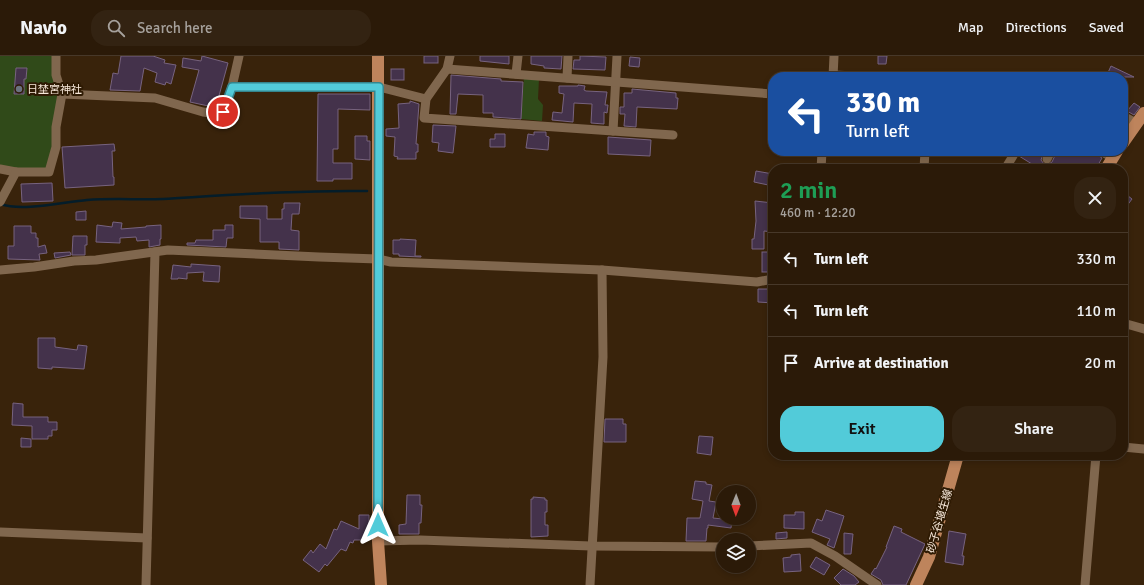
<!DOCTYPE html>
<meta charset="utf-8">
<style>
body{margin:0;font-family:Signika,"Noto Sans JP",sans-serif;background:#332312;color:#f1f3f6;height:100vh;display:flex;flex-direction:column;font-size:15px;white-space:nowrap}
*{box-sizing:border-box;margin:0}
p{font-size:13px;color:#a6a19c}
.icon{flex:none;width:22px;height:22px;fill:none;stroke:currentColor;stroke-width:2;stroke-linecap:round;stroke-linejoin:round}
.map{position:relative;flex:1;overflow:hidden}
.drawer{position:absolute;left:768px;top:108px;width:360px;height:296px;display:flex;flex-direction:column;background:#2b1a08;border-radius:16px;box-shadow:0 2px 6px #0003,0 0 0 1px #473829}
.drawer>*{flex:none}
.guide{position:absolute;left:768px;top:16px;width:360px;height:84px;border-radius:16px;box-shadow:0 2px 6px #0003,0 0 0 1px #473829;background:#1a4fa0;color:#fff;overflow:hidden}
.needle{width:26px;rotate:181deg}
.controls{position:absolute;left:716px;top:429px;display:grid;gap:8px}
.controls a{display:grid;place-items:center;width:40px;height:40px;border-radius:50%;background:#2b1a08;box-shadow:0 2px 6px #0003,0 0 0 1px #473829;font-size:20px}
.pin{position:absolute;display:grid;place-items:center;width:34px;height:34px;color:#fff;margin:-17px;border:2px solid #fff;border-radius:50%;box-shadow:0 1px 4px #0007}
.me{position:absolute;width:44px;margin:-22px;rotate:0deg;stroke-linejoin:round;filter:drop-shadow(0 0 3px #0008)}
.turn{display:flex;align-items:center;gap:14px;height:84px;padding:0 12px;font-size:18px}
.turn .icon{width:52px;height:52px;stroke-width:2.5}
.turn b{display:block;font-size:28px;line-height:34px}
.round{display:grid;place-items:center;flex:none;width:42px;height:42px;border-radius:16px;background:#332312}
.headline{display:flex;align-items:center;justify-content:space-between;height:68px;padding:0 12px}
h1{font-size:24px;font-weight:600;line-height:30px;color:#1e9e55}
.cta{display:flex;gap:8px;margin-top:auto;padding:8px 12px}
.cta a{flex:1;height:46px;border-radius:16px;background:#52cbd9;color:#111;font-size:16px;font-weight:600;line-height:46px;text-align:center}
.cta a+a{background:#332312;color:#f1f3f6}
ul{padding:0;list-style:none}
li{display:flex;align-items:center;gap:12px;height:52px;padding:0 12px;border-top:1px solid #473829}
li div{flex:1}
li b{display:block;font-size:15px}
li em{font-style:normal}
header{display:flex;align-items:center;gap:24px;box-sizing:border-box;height:56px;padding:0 20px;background:#2b1a08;border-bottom:1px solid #473829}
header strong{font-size:19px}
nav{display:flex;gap:22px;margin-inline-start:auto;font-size:14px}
.search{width:280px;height:36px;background:#332312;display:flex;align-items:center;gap:10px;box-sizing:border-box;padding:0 14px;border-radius:16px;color:#a6a19c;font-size:15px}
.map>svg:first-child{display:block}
.green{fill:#304a19}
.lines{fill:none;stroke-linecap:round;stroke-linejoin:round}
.stream{stroke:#041d2a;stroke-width:2.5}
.building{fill:#44324b;stroke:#77637f}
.minor{stroke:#80674e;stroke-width:9}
.major{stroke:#be845c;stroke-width:12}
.route-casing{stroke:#35848d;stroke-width:10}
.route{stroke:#52cbd9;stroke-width:7}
.worship-dot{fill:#6b7280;stroke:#2e1a03;stroke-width:1.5}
.labels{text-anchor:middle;stroke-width:4;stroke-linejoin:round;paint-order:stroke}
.poi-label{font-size:11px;fill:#f6e7d9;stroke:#2e1a03;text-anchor:start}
.street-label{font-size:11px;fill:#f6e7d9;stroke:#2e1a03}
</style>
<header>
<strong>Navio</strong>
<div class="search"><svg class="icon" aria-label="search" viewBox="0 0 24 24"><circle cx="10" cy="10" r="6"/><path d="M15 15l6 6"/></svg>Search here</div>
<nav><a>Map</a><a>Directions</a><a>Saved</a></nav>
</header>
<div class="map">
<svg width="1144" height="529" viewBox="0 0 1144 529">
<rect width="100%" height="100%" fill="#39230b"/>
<g class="green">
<polygon points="0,0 52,0 61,36 48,114 0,117"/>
<polygon points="524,21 539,23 538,43 543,49 542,65 521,63"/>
</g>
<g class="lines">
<path class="stream" d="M0 148C23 156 63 146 87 144 113 142 138 144 163 143 231 139 299 134 367 135"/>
</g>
<g class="building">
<polygon points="121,0 153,0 165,4 164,7 176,9 171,28 166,26 165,29 155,26 157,17 144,12 140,35 110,34 113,17 118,18"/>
<polygon points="202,0 228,7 217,47 214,46 213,51 190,46 199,14 182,11 183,2 201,5"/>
<rect x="424" y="0" width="14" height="7"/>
<polygon points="480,0 509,0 509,8 480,5"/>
<polygon points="531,0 562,0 561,13 544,12 544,10 531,8"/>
<polygon points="580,0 606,1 605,14 573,13 574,4 580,4"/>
<polygon points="878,0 887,0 886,8 878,8"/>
<polygon points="630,1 640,2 639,11 629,10"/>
<polygon points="1111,10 1134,21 1106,21"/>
<polygon points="16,12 27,12 26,23 24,23 24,38 14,38"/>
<rect x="391" y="13" width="13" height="11"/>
<polygon points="451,19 501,23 501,25 523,26 521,63 493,61 493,57 483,57 483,39 458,38 456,58 450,58"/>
<polygon points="578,29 585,30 584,34 586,35 607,36 605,49 608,49 607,57 604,56 604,68 591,67 592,48 574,47 573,66 552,64 553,56 562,57 564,38 559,37 559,30 578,30"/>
<polygon points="632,33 676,37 676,42 678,42 677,53 637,51 636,71 624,70 625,58 620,58 620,51 624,51 624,37 632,37"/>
<polygon points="318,38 370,38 370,54 338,53 338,93 333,93 333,107 352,107 352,123 333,123 333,125 317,125"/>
<polygon points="410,45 419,48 416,88 418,88 418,96 416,96 416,103 397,103 398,101 394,100 395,81 386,80 386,73 399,72 398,48 410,47"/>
<polygon points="1134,47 1140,51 1134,59 1127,55"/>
<polygon points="433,69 456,70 453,97 438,95 439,87 432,86"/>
<polygon points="534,76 546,76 546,80 549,81 548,94 526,92 528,78 534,79"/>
<polygon points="495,78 505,78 505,91 490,91 490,83 495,83"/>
<polygon points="355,80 367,80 367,85 370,85 370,104 355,103"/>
<polygon points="608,81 651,84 650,100 608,98"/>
<polygon points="114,88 115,95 112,95 113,121 114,121 114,129 65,132 62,91"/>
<polygon points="1016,95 1044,95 1041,104 1044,108 1047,109 1052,106 1057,95 1095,95 1096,98 1102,102 1098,109 1096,108 1091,113 1051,113 1047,110 1045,113 1040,113 1019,100"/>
<polygon points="756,115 773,118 773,130 754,126"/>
<polygon points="52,127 53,145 22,146 21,128"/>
<polygon points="1123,136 1132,143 1123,155"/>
<polygon points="755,145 773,147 773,176 764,175 764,193 752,193 752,183 754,183 756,165"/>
<polygon points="284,147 300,147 299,158 292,158 291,174 299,175 299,194 279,193 279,186 260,186 260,163 240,162 240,150 267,150 267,163 282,163 282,153 284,153"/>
<polygon points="86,155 86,164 76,164 76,156"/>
<polygon points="113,166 122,167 121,173 146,171 146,170 161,169 161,183 160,183 160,189 149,191 149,184 137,185 136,181 120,182 120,187 96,186 97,169 112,171"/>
<polygon points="225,169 233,169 233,182 227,182 226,191 187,189 187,187 195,187 196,184 213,184 213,174 225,174"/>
<polygon points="14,170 31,170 31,177 36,177 36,182 38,182 38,191 45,189 47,197 39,198 40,204 8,203 8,190 14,190"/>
<polygon points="73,180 87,180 87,189 85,189 85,199 72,199"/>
<polygon points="400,183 416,184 415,200 421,200 421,201 399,200 399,198 393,198 393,184 400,184"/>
<polygon points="70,196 71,199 55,202 54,197"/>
<rect x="762" y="196" width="11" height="20"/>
<polygon points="191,208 220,210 219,226 203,225 204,216 187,217 187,223 178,222 178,223 171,223 173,209 191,211"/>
<polygon points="758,233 773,233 773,247 758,246"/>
<polygon points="38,282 55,282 55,291 77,294 78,289 87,290 84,313 52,311 52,313 38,312"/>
<polygon points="13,347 23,348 23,361 48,361 48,366 57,366 57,374 52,374 52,380 48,380 48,383 32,383 32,370 12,369"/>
<polygon points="605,363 623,363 623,368 626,368 626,386 604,386"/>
<polygon points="699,380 713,381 711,399 697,397"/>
<polygon points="21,382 31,383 31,391 21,391"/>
<polygon points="695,425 706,426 706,428 712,429 709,445 716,446 713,462 732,464 731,472 708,469 708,472 707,472 706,485 686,485 687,462 700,462 703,445 692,443"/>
<polygon points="407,439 420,439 420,449 422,449 421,467 419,467 419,478 399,478 399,469 406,468"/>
<polygon points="533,441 545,442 545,444 547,444 547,456 545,456 545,469 548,469 548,480 531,481 531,443 533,443"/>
<polygon points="826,454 844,460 834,492 827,489 830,483 812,476 817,463 822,465"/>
<polygon points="795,456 804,456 804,473 784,472 784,459 795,459"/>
<polygon points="359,459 369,459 369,484 354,484 353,487 350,486 346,495 341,493 327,510 325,508 319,516 303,504 311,494 313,497 320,488 326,493 334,473 337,474 341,465 359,473"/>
<polygon points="894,470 902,473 901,476 925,488 906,529 883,529 881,524 871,518 875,512 876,513 887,491 886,491"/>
<polygon points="949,475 966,478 962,500 964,500 963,509 945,506"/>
<polygon points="787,476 787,482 776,483 776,477"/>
<polygon points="844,477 853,478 851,498 844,498"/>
<polygon points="800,498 801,515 784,516 783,502 791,501 791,499"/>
<polygon points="816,501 830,509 824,519 810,511"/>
<polygon points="843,513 854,520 859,526 855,529 841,529 834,522"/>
</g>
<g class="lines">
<g class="minor">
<polyline points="56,0 56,19 62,38 155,42 203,56 217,58 223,56 232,31"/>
<polyline points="239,0 232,31 379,31 426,43"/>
<polyline points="450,0 447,13 426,43 424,62 613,75 617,0"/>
<polyline points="447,13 773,38"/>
<polyline points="516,18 518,0"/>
<polyline points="833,19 880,21"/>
<polyline points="833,21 834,0"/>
<polyline points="567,22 568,0"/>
<polyline points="1123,60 1136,67"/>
<polyline points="613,75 673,79"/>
<polyline points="1101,95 1113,102"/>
<polyline points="1047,103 1051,95"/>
<polyline points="0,113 16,116"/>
<polyline points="821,113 822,96"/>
<polyline points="924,113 925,95"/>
<polyline points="1005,113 1013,100"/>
<polyline points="0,146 16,116 49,116 56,91 56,71 62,38"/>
<polyline points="0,214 34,211 74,205 96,204 168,194 319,201 378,203 391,206 602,214 757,226 773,223"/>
<polyline points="1123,267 1144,273"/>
<polyline points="1123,391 1144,393"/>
<polyline points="0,476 147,482"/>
<polyline points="378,485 420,484 591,490 723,491"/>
<polyline points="749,490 811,487 835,500 877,529"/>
<polyline points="146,529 155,196"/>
<polyline points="590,529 603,301 602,214"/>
<polyline points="1085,529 1096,399"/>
</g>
<g class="major">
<polyline points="378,0 378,485 381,529"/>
<polyline points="1123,87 1144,57"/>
<polyline points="1106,113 1117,95"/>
<polyline points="916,529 929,501 958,399"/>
</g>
</g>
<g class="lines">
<g class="route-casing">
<polyline id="route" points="223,56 232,31 379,31 378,469"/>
</g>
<use href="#route" class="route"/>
</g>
<circle class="worship-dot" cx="19" cy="33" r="4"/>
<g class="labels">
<g class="poi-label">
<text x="27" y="37">日埜宮神社</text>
</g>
<g class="street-label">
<text transform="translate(939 465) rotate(-74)" y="4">砂子谷埴生線</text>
</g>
</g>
</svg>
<div class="controls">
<a><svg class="needle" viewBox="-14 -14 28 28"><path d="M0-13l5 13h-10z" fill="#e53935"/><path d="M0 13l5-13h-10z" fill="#a6a19c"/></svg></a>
<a><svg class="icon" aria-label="layers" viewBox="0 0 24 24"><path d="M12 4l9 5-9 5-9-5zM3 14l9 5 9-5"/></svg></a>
</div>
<div class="pin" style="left:223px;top:56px;background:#d93025"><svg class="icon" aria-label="arrive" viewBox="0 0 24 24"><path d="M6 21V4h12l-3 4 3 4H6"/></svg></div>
<svg class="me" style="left:378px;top:469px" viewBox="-20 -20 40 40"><path d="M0-17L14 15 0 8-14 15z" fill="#52cbd9" stroke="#fff" stroke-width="4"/></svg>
<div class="guide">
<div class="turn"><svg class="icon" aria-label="left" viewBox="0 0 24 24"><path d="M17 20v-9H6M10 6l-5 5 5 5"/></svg><div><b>330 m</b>Turn left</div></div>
</div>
<section class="drawer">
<div class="headline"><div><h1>2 min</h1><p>460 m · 12:20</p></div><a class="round"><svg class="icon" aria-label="close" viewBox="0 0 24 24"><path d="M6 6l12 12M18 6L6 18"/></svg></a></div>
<ul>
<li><svg class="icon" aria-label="left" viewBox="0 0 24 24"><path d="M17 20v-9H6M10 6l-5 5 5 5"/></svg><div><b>Turn left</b></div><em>330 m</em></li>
<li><svg class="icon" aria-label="left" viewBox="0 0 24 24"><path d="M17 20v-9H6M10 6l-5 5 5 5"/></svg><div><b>Turn left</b></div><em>110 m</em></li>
<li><svg class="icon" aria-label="arrive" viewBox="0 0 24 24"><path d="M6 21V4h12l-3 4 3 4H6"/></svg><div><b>Arrive at destination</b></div><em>20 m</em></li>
</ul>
<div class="cta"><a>Exit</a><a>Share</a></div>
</section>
</div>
